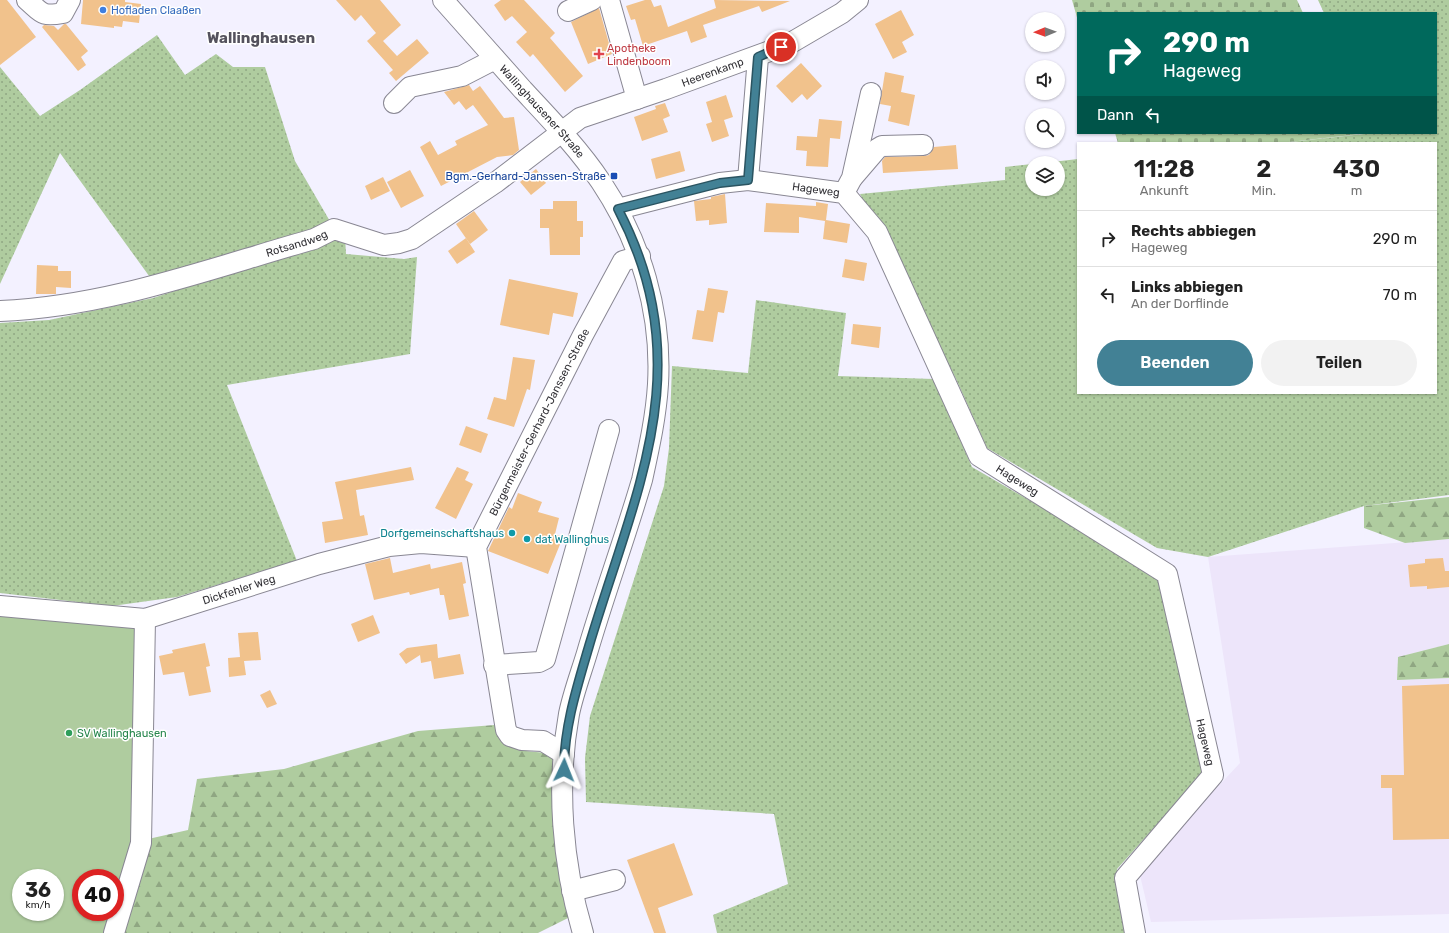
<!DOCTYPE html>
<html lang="de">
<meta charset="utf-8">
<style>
body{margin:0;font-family:Rubik,sans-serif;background:#f2f2f2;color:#222;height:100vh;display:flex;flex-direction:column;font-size:15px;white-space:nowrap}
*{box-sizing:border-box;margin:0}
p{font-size:13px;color:#767676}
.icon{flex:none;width:22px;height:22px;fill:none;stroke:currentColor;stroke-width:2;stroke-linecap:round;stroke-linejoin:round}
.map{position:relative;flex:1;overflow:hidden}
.sheet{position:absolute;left:1077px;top:142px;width:360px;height:252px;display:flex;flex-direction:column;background:#fff;border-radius:0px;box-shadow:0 1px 3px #0004}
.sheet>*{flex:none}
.guide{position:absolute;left:1077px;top:12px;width:360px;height:122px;border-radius:0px;box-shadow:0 1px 3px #0004;background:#00695c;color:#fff;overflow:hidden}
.needle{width:26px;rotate:269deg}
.buttons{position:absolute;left:1025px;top:12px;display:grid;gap:8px}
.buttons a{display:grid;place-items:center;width:40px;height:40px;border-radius:50%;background:#fff;box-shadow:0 1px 3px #0004;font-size:20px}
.speed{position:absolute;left:12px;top:869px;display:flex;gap:8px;font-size:20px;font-weight:700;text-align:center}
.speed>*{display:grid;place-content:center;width:52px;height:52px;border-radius:50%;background:#fff;box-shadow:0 1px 3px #0004;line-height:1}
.speed small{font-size:10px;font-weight:400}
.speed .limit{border:6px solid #d22;background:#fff;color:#111}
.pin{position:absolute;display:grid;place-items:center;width:34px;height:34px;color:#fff;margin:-17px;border:2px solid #fff;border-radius:50%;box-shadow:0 1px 4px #0007}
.me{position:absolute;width:44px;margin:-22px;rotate:2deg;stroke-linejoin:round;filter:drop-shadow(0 0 3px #0008)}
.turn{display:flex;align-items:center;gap:14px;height:84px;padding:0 20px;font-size:18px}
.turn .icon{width:52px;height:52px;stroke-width:2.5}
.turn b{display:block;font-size:28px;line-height:34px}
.then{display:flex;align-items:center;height:38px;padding:0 20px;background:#0003;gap:8px;font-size:15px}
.eta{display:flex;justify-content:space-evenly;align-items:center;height:68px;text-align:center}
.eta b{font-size:24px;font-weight:600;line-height:28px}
.primary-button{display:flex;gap:8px;margin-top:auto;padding:8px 20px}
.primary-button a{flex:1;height:46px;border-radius:24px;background:#428195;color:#fff;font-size:16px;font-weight:600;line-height:46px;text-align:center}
.primary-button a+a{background:#f2f2f2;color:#222}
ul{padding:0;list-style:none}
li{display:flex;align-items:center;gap:12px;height:56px;padding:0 20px;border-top:1px solid #e0e0e0}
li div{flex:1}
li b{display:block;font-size:15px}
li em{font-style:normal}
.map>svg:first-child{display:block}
.industrial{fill:#ede5fa}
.grass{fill:url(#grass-dots)}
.forest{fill:url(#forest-firs)}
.cemetery{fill:url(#cemetery-stones)}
.garden{fill:#afcc9f;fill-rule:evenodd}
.building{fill:#f1c28c}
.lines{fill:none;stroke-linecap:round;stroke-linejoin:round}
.minor-casing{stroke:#898793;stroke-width:22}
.minor{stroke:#fff;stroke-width:20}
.route-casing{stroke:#2b5461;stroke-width:10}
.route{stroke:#428195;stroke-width:7}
.shop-dot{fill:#3f7fe0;stroke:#fff;stroke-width:1.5}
.health-dot{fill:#e0444e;stroke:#fff;stroke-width:1.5}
.transit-dot{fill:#1a4fb4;stroke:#fff;stroke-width:1.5}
.culture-dot{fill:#0f9aa8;stroke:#fff;stroke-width:1.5}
.leisure-dot{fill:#2e9e5b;stroke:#fff;stroke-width:1.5}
.labels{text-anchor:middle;stroke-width:3;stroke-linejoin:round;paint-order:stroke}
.shop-label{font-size:11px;fill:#366cbe;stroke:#fff;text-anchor:start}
.health-label{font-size:11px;fill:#be3a42;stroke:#fff;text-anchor:start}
.street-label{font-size:11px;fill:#313035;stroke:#fff}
.transit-label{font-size:11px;fill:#164399;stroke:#fff;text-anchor:end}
.culture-label{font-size:11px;fill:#0d838f;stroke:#fff;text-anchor:end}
.leisure-label{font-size:11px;fill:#27864d;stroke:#fff;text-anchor:start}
.district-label{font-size:15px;font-weight:bold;fill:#54525d;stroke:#fff}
</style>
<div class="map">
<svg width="1449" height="933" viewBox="0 0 1449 933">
<defs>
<pattern id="grass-dots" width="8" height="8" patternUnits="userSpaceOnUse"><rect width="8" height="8" fill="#afcc9f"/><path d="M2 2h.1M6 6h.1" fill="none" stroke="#8fa682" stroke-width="1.8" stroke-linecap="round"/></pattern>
<pattern id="forest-firs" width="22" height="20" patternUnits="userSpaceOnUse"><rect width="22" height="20" fill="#afcc9f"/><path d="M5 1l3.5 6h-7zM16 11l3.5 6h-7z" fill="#8fa682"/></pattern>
<pattern id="cemetery-stones" width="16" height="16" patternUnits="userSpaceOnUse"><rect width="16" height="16" fill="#afcc9f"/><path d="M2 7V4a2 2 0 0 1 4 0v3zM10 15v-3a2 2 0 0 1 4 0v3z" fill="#8fa682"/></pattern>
</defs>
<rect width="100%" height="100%" fill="#f3f1ff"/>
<polygon class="industrial" points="1449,539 1449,644 1398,657 1397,680 1449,678 1449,914 1151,922 1139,871 1240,763 1208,557"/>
<g class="grass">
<polygon points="1318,0 1449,0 1449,495 1364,506 1208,557 1157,548 987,448 956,379 860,194 1005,180 1005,167 1032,164 1032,189 1058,189 1058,163 1043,163 1078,159 1078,393 1436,393 1436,143 1280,143 1373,133 1436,133 1436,13 1324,13"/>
<polygon points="157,35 185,75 216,54 233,67 265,67 295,161 331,223 152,280 60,153 0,284 0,67 40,116 80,90"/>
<polygon points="345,237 346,254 404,259 417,257 410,354 227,385 297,561 177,597 112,606 0,593 0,323 49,320 153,298 335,238"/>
<polygon points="756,300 846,313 838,376 934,379 972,467 1158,575 1205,771 1117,869 1128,933 717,933 713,915 788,884 774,814 586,802 585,758 590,716 664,486 669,448 672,366 748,373"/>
</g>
<g class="forest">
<polygon points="1449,497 1449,539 1405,543 1364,528 1364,506"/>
<polygon points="1449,644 1449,678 1397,680 1398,657"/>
<polygon points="507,724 514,746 526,751 546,753 567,763 578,913 538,933 107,933 135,842 188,830 197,779 284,769 418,731"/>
</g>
<g class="cemetery">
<polygon points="1072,0 1297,0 1303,13 1078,13 1078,21"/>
<polygon points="1115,133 1360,133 1361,134 1280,143 1118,143"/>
</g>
<path class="garden" d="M0 613 141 625 135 842 115 906V878H81V912H113L107 933H0ZM21 878H55V912H21Z"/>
<g class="building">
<polygon points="0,0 7,0 36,37 0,65"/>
<polygon points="83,0 125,0 125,2 141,4 139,23 123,21 122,27 114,26 114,28 81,24"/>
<polygon points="336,0 380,0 401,25 383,41 397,56 417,39 429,53 396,81 389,73 393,70 367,41 376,33 361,15 355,21"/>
<polygon points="501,0 524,0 555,33 550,38 583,76 565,92 533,54 530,57 516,42 527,32 512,16 505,21 494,5"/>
<polygon points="645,0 651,0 654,7 661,5 668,27 716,8 714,0 790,1 762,12 759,6 703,25 707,37 691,43 687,31 643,46 635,19 631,20 626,6"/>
<polygon points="599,8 612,54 588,64 571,22"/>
<polygon points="901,10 914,35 902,42 907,52 893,59 875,24"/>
<polygon points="64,24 66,24 88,51 81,57 86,65 78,71 42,27 44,25 54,26 58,30"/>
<polygon points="801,63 822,86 807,100 802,94 792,103 776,86"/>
<polygon points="885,72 904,76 901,92 915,95 909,126 888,121 891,106 880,104"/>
<polygon points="469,85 473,91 480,86 504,118 514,117 519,150 513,155 497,157 441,186 420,147 430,141 438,155 457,145 455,141 488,125 473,105 466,110 459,101 454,105 444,92"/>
<polygon points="726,95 733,117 724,120 729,136 712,142 706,124 712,122 706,102"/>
<polygon points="665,103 670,116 663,119 668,132 642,141 634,117 656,109 655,106"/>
<polygon points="819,119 842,121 840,139 830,138 828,167 806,166 807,151 796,150 797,136 817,137"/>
<polygon points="956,145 958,169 883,173 882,161 885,157 924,156 929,155 934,147"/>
<polygon points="680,151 685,171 656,179 651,159"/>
<polygon points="536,169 546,183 531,195 520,182"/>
<polygon points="410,170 424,196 401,208 387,182"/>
<polygon points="383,177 390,191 371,200 365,186"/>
<polygon points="725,194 727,223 709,225 709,220 696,221 694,201 711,199 711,197"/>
<polygon points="553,201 577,201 577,221 583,221 583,237 580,237 580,255 550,255 549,228 540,228 540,209 553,209"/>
<polygon points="816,202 828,204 826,220 850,224 847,243 823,239 825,221 799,217 799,233 764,232 766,203 816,206"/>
<polygon points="474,211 488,230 470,244 456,224"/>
<polygon points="466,238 475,252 457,264 448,251"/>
<polygon points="845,259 867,263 864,281 842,277"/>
<polygon points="37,265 58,266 58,271 71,271 71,288 56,287 56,294 36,294"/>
<polygon points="509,279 578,293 573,317 553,313 549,335 500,325"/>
<polygon points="708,288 728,291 724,313 718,312 713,342 692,339 697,310 704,311"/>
<polygon points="853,324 881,327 879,348 851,344"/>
<polygon points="513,357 535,360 530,390 527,389 514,427 487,419 494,397 506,400"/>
<polygon points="466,426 488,434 481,453 459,445"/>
<polygon points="411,467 414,480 356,490 360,516 364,515 368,535 325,543 322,522 343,519 335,482"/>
<polygon points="457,467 469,472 465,480 473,484 456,519 435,508"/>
<polygon points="518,493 542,502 538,512 559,518 555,534 563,537 548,574 488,551 509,507 512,509"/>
<polygon points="390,558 393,573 430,564 431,569 462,562 466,583 463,584 469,616 449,620 444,595 440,595 439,588 410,595 409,592 374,600 365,564"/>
<polygon points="1443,558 1445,571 1449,571 1449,587 1427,589 1427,586 1410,587 1408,565 1425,563 1425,559"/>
<polygon points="373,615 380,633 358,642 351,624"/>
<polygon points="258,632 261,660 244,661 246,675 229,677 228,658 240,657 238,633"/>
<polygon points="205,643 210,666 206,667 211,692 189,696 184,672 163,675 159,656 173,653 172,650"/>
<polygon points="437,644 438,658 460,654 464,674 434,679 431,661 421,663 420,655 406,664 399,654 407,648"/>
<polygon points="1449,684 1449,839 1393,840 1392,788 1381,788 1381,775 1404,775 1402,686"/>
<polygon points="270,690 277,704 267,708 260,695"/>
<polygon points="674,843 693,895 658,908 666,933 654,933 627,860"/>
</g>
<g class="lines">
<g class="minor-casing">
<g id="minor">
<path d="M27 0C42 13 41 17 63 13L70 0"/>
<path id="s1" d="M443 0C470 30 496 60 523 90 550 119 579 149 601 182 641 242 662 312 658 384 656 417 649 448 642 480 625 538 604 595 587 653 581 673 573 694 569 714 556 786 562 863 583 933"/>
<polyline points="609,0 637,99"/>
<polyline points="568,11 592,0"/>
<polyline points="394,103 410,87 462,76 495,59"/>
<polyline points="853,177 877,149 882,146 923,145"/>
<polyline points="748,180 758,57"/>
<polyline points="844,193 852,178 871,93"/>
<path id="s2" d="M618 209 720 183 748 180 844 193 877 232 979 456 1167 574 1213 775 1125 878 1135 933"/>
<path id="s3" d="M0 311C108 307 211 268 314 239L334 229 384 245 399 243 412 239 495 183 580 118 666 89 789 44 842 13 858 0"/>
<path id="s4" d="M0 606 145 619 319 564 389 546 421 543 476 547"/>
<polyline points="494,665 539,662 545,659 609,430"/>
<path id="s5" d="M564 754 543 741 522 740 510 736 506 730 476 547 583 335 623 261 640 256"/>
<polyline points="572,891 615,880"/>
<polyline points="114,933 141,843 145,619"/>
</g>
</g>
<use href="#minor" class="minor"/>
</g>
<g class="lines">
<g class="route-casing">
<path id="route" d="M564 770C564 727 577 687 589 646 635 491 701 368 618 209L720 183 748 180 758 57 781 47"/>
</g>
<use href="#route" class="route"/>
</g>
<circle class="shop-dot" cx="103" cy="10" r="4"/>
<path class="health-dot" d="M597 48h4v4h4v4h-4v4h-4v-4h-4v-4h4z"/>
<rect class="transit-dot" x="610" y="172" width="8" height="8" rx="2"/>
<g class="culture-dot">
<circle cx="512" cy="533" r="4"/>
<circle cx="527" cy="539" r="4"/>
</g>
<circle class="leisure-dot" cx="69" cy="733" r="4"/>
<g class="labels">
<g class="shop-label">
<text x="111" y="14">Hofladen Claaßen</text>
</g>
<g class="health-label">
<text x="607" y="52">Apotheke<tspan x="607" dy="13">Lindenboom</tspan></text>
</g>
<g class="street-label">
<text dy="4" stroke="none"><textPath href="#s3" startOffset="774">Heerenkamp</textPath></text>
<text dy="4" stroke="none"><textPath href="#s1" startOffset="149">Wallinghausener Straße</textPath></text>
<text dy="4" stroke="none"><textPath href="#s2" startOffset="202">Hageweg</textPath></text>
<text dy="4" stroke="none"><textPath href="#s3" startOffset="305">Rotsandweg</textPath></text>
<text dy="4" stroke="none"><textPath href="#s5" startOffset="391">Bürgermeister-Gerhard-Janssen-Straße</textPath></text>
<text dy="4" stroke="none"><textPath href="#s2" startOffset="573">Hageweg</textPath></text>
<text dy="4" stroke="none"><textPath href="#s4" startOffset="244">Dickfehler Weg</textPath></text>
<text dy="4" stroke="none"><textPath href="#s2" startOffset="922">Hageweg</textPath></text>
</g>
<g class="transit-label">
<text x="606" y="180">Bgm.-Gerhard-Janssen-Straße</text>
</g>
<g class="culture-label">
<text x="504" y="537">Dorfgemeinschaftshaus</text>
<text x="535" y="543" text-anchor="start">dat Wallinghus</text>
</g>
<g class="leisure-label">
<text x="77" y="737">SV Wallinghausen</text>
</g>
<g class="district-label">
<text x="261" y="43">Wallinghausen</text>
</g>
</g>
</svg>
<div class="buttons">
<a><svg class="needle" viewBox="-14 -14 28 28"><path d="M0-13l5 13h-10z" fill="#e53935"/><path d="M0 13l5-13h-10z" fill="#767676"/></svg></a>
<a><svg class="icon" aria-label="sound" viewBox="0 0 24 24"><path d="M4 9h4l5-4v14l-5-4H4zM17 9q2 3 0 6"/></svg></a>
<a><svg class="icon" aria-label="search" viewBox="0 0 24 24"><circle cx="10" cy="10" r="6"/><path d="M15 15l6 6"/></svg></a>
<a><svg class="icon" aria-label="layers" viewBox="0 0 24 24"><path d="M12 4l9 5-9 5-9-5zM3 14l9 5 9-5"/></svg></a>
</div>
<div class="speed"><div>36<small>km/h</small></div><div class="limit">40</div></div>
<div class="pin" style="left:781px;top:47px;background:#d93025"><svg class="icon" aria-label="arrive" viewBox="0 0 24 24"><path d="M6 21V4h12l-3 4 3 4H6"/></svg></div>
<svg class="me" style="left:564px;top:770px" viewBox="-20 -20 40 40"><path d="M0-17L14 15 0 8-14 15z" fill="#428195" stroke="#fff" stroke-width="4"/></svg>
<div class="guide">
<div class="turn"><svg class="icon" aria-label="right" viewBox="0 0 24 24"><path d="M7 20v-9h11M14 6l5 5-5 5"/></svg><div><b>290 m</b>Hageweg</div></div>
<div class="then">Dann<svg class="icon" aria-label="left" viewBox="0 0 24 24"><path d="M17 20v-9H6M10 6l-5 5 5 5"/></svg></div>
</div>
<section class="sheet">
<div class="eta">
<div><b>11:28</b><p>Ankunft</p></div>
<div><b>2</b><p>Min.</p></div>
<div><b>430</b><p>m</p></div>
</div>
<ul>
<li><svg class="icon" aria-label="right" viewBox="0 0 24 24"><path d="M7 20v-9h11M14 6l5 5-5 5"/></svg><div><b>Rechts abbiegen</b><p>Hageweg</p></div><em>290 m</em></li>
<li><svg class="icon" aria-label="left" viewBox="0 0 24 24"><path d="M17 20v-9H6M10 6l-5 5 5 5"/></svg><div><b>Links abbiegen</b><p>An der Dorflinde</p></div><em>70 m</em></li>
</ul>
<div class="primary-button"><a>Beenden</a><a>Teilen</a></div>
</section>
</div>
